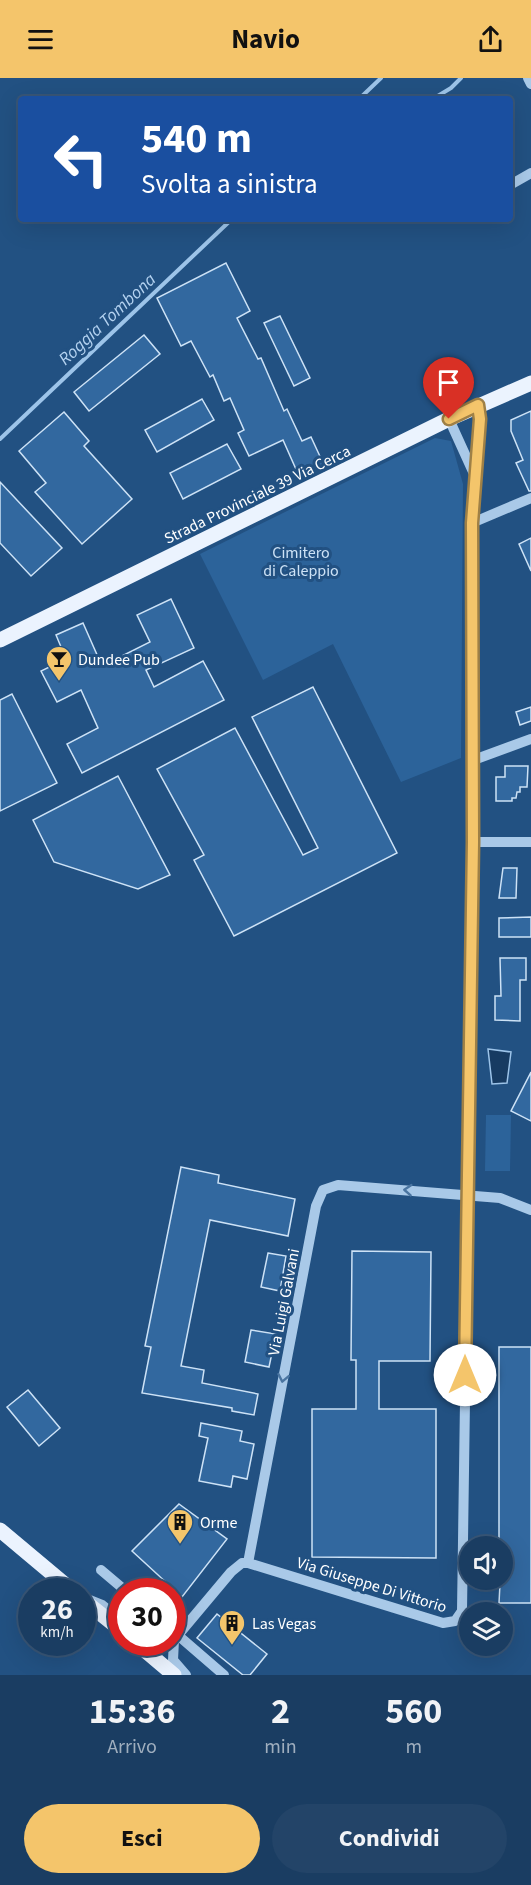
<!DOCTYPE html>
<html lang="it">
<style>
body{margin:0;font-family:"Source Sans 3",sans-serif;background:#234468;color:#f1f3f6;height:100vh;display:flex;flex-direction:column;font-size:22px;white-space:nowrap}
*{box-sizing:border-box;margin:0}
p{font-size:20px;color:#9faebe}
.icon{flex:none;width:33px;height:33px;fill:none;stroke:currentColor;stroke-width:2;stroke-linecap:round;stroke-linejoin:round}
.map{position:relative;height:1597px;overflow:hidden}
.drawer{display:flex;flex-direction:column;background:#1a3d62;flex:1}
.drawer>*{flex:none}
.top-card{position:absolute;left:18px;top:18px;width:495px;height:126px;border-radius:6px;box-shadow:0 6px 24px #0002,0 0 0 2px #385677;background:#1a4fa0;color:#fff;overflow:hidden}
.fabs{position:absolute;left:459px;top:1458px;display:grid;gap:12px}
.fabs a{display:grid;place-items:center;width:54px;height:54px;border-radius:50%;background:#1a3d62;box-shadow:0 6px 24px #0002,0 0 0 2px #385677;font-size:30px}
.speed{position:absolute;left:18px;top:1500px;display:flex;gap:12px;font-size:30px;font-weight:700;text-align:center}
.speed>*{display:grid;place-content:center;width:78px;height:78px;border-radius:50%;background:#1a3d62;box-shadow:0 6px 24px #0002,0 0 0 2px #385677;line-height:1}
.speed small{font-size:15px;font-weight:400}
.speed .limit{border:9px solid #d22;background:#fff;color:#111}
.pin{position:absolute;display:grid;place-items:center;width:51px;height:51px;color:#fff;margin:-62px -26px;border-radius:50% 50% 50% 0;rotate:-45deg;box-shadow:0 0 6px #0007}
.pin .icon{rotate:45deg}
.me{position:absolute;width:66px;margin:-33px;rotate:0deg;stroke-linejoin:round;filter:drop-shadow(0 0 4px #0008)}
.turn{display:flex;align-items:center;gap:21px;height:126px;padding:0 24px;font-size:27px}
.turn .icon{width:78px;height:78px;stroke-width:2.5}
.turn b{display:block;font-size:42px;line-height:51px}
.eta{display:flex;justify-content:space-evenly;align-items:center;height:102px;text-align:center}
.eta b{font-size:36px;font-weight:700;line-height:42px}
.cta{display:flex;gap:12px;margin-top:auto;padding:12px 24px}
.cta a{flex:1;height:69px;border-radius:36px;background:#f4c56b;color:#111;font-size:24px;font-weight:700;line-height:69px;text-align:center}
.cta a+a{background:#234468;color:#f1f3f6}
header{display:flex;justify-content:space-between;align-items:center;height:78px;padding:0 24px;background:#f4c56b;color:#111;font-size:27px;font-weight:700}
.map>svg:first-child{display:block}
.green{fill:#2c639a}
.water{fill:#173b62;stroke:#9dc4e9;stroke-width:1.5}
.lines{fill:none;stroke-linecap:round;stroke-linejoin:round}
.stream{stroke:#9dc4e9;stroke-width:4}
.building{fill:#32689f;stroke:#cde2f6;stroke-width:1.5}
.minor{stroke:#a9c9e8;stroke-width:10}
.major{stroke:#ebf3fe;stroke-width:15}
.oneway{stroke:#4a75a1}
.route-casing{stroke:#9f8046;stroke-width:15}
.route{stroke:#f4c56b;stroke-width:10}
.labels{text-anchor:middle;stroke-width:6;stroke-linejoin:round;paint-order:stroke}
.street-label{font-size:16px;fill:#fff;stroke:#225182}
.park-label{font-size:16px;fill:#cde2f6;stroke:#225182}
.poi-label{font-size:16px;fill:#fff;stroke:#225182;text-anchor:start}
.water-label{font-size:18px;font-style:italic;fill:#b4d2f0;stroke:#225182}
</style>
<header><svg class="icon" aria-label="menu" viewBox="0 0 24 24"><path d="M4 6h16M4 12h16M4 18h16"/></svg>Navio<svg class="icon" aria-label="share" viewBox="0 0 24 24"><path d="M12 15V3M7 8l5-5 5 5M5 13v7h14v-7"/></svg></header>
<div class="map">
<svg width="531" height="1597" viewBox="0 0 531 1597">
<rect width="100%" height="100%" fill="#225182"/>
<g class="green">
<polygon points="435,360 451,363 463,406 461,680 401,704 333,566 263,602 200,476"/>
<polygon points="486,1037 511,1037 510,1093 485,1093"/>
</g>
<polygon class="water" points="488,971 511,974 507,1005 492,1006"/>
<g class="lines">
<g class="stream">
<polyline points="436,19 451,10 461,0"/>
<polyline points="359,21 381,0"/>
<polyline points="0,361 232,141"/>
</g>
</g>
<g class="building">
<polygon points="226,185 250,233 237,240 258,281 261,280 284,333 287,331 302,363 311,359 324,387 299,398 283,362 249,378 238,355 244,352 230,320 224,323 213,297 210,299 191,263 181,268 157,220"/>
<polygon points="280,238 310,300 294,308 264,245"/>
<polygon points="144,257 160,276 89,333 74,314"/>
<polygon points="202,321 214,342 157,374 145,352"/>
<polygon points="531,333 531,413 529,413 516,385 523,382 511,353 511,342"/>
<polygon points="64,334 89,363 84,368 132,421 82,466 35,414 46,405 19,373"/>
<polygon points="227,366 241,391 183,421 170,395"/>
<polygon points="0,404 62,470 31,498 0,465"/>
<polygon points="531,460 531,493 519,466"/>
<polygon points="171,521 194,570 146,592 154,609 203,583 224,622 82,695 67,666 98,650 81,612 57,624 41,593 66,581 56,557 83,545 102,588 150,564 137,537"/>
<polygon points="313,609 397,775 234,858 194,782 204,777 157,691 235,650 303,777 318,770 252,639"/>
<polygon points="12,616 57,705 0,733 0,622"/>
<polygon points="531,629 531,643 520,647 516,634"/>
<polygon points="505,688 528,688 527,709 520,709 520,714 517,714 516,720 512,720 512,723 496,723 496,699 505,699"/>
<polygon points="118,698 170,797 138,811 54,784 33,742"/>
<polygon points="503,790 517,790 516,820 499,820"/>
<polygon points="531,839 531,859 499,859 499,840"/>
<polygon points="500,880 526,880 526,902 520,902 520,943 495,942 495,918 501,918"/>
<polygon points="531,994 531,1043 511,1033"/>
<polygon points="181,1089 219,1097 218,1105 295,1121 288,1158 210,1142 181,1288 204,1292 202,1305 258,1316 254,1337 232,1333 232,1330 142,1315 151,1269 145,1268"/>
<polygon points="352,1173 431,1174 430,1283 379,1283 379,1331 436,1331 436,1480 312,1479 312,1331 356,1331 356,1282 351,1282"/>
<polygon points="268,1175 286,1178 280,1213 261,1209"/>
<polygon points="251,1252 276,1256 269,1289 245,1284"/>
<polygon points="499,1269 531,1269 531,1525 499,1525 502,1468 499,1468"/>
<polygon points="28,1312 60,1350 39,1368 7,1329"/>
<polygon points="201,1345 242,1353 240,1363 254,1366 247,1401 233,1398 231,1409 199,1403 208,1360 199,1358"/>
<polygon points="179,1426 227,1461 182,1519 132,1473"/>
<polygon points="217,1536 267,1576 250,1597 243,1597 197,1560"/>
</g>
<g class="lines">
<g class="minor">
<polyline points="528,0 531,6"/>
<polyline points="510,107 531,95"/>
<polyline points="449,341 474,396"/>
<polyline points="472,445 531,420"/>
<polyline points="471,683 531,661"/>
<polyline points="473,764 531,764"/>
<polyline points="248,1485 316,1128 323,1112 338,1107 500,1120 531,1132"/>
<polyline points="101,1492 127,1514"/>
<polyline points="87,1521 102,1527 122,1543"/>
<polyline points="173,1553 224,1597"/>
<polyline points="152,1564 168,1564"/>
<polyline points="186,1597 173,1582 174,1562 231,1494 242,1485 248,1485 443,1545 455,1543 462,1533 473,764 472,445 480,341 478,327"/>
</g>
<g class="major">
<polyline points="0,562 449,341 531,305"/>
<polyline points="0,1452 74,1514"/>
<polyline points="82,1521 122,1553"/>
<polyline points="135,1564 174,1597"/>
</g>
</g>
<defs><path id="oneway-chevron" d="M-2-3.5L2.5 0L-2 3.5" fill="none" stroke-width="1.6" stroke-linecap="round" stroke-linejoin="round" transform="scale(1.5)"/></defs>
<g class="oneway">
<use href="#oneway-chevron" transform="translate(408 1112) rotate(-176)"/>
<use href="#oneway-chevron" transform="translate(283 1300) rotate(101)"/>
</g>
<g class="lines">
<g class="route-casing">
<polyline id="route" points="449,341 478,327 480,341 472,445 473,764 465,1297"/>
</g>
<use href="#route" class="route"/>
</g>
<defs>
<g id="bar-pin" transform="scale(1.35)"><path d="M0 17L-7.5 6A9.5 9.5 0 1 1 7.5 6Z" fill="#f4c56b" stroke="#225182"/><path d="M-6-5H6L.8 .8V4.5H3.5V6h-7V4.5H-.8V.8Z" fill="#111"/></g>
<g id="building-pin" transform="scale(1.35)"><path d="M0 17L-7.5 6A9.5 9.5 0 1 1 7.5 6Z" fill="#f4c56b" stroke="#225182"/><path d="M-4-6H4V6H1V3H-1V6H-4ZM-2.5-4.3h1.7v1.8h-1.7ZM.8-4.3h1.7v1.8H.8ZM-2.5-1h1.7V.8h-1.7ZM.8-1h1.7V.8H.8Z" fill="#111"/></g>
</defs>
<g fill-rule="evenodd">
<use href="#bar-pin" x="59" y="581"/>
<use href="#building-pin" x="180" y="1444"/>
<use href="#building-pin" x="232" y="1545"/>
</g>
<g class="labels">
<g class="street-label">
<text transform="translate(257 416) rotate(-26)" y="6">Strada Provinciale 39 Via Cerca</text>
<text transform="translate(283 1224) rotate(-79)" y="6">Via Luigi Galvani</text>
<text transform="translate(372 1506) rotate(17)" y="6">Via Giuseppe Di Vittorio</text>
</g>
<g class="park-label">
<text x="301" y="480">Cimitero<tspan x="301" dy="18">di Caleppio</tspan></text>
</g>
<g class="poi-label">
<text x="78" y="587">Dundee Pub</text>
<text x="200" y="1450">Orme</text>
<text x="252" y="1551">Las Vegas</text>
</g>
<g class="water-label">
<text transform="translate(107 241) rotate(-43)" y="6">Roggia Tombona</text>
</g>
</g>
</svg>
<div class="fabs">
<a><svg class="icon" aria-label="sound" viewBox="0 0 24 24"><path d="M4 9h4l5-4v14l-5-4H4zM17 9q2 3 0 6"/></svg></a>
<a><svg class="icon" aria-label="layers" viewBox="0 0 24 24"><path d="M12 4l9 5-9 5-9-5zM3 14l9 5 9-5"/></svg></a>
</div>
<div class="speed"><div>26<small>km/h</small></div><div class="limit">30</div></div>
<div class="pin" style="left:449px;top:341px;background:#d93025"><svg class="icon" aria-label="arrive" viewBox="0 0 24 24"><path d="M6 21V4h12l-3 4 3 4H6"/></svg></div>
<svg class="me" style="left:465px;top:1297px" viewBox="-20 -20 40 40"><circle r="19" fill="#fff"/><path d="M0-13L10 11 0 6-10 11z" fill="#f4c56b"/></svg>
<div class="top-card">
<div class="turn"><svg class="icon" aria-label="left" viewBox="0 0 24 24"><path d="M17 20v-9H6M10 6l-5 5 5 5"/></svg><div><b>540 m</b>Svolta a sinistra</div></div>
</div>
</div>
<section class="drawer">
<div class="eta">
<div><b>15:36</b><p>Arrivo</p></div>
<div><b>2</b><p>min</p></div>
<div><b>560</b><p>m</p></div>
</div>
<div class="cta"><a>Esci</a><a>Condividi</a></div>
</section>
